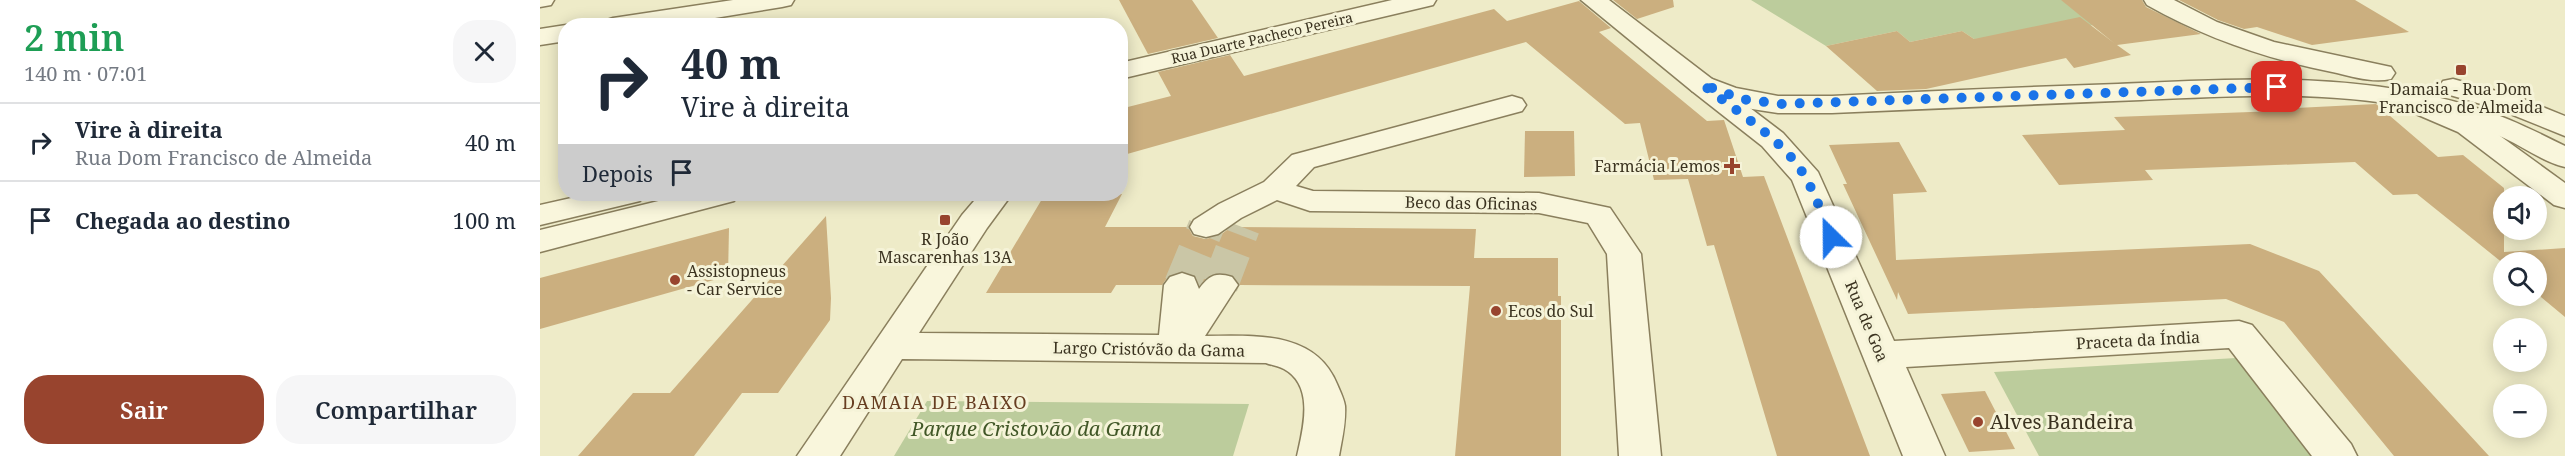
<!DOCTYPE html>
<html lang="pt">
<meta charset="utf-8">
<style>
body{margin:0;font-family:"Noto Serif",serif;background:#f6f6f7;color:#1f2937;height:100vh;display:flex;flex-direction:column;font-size:22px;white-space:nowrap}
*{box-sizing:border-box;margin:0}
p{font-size:20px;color:#747a83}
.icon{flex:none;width:33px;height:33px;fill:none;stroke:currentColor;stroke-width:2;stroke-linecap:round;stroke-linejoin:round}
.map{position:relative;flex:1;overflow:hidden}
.panel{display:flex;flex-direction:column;background:#fff;width:540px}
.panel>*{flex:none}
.top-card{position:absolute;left:18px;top:18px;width:570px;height:183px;border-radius:24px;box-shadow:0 3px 15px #0003;background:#fff;color:#1f2937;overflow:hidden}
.tools{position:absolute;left:1953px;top:186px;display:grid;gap:12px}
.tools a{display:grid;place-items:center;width:54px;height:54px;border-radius:50%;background:#fff;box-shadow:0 3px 15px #0003;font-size:30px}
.pin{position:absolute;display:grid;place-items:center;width:51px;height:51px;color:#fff;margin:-26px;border-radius:12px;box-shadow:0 3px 9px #0006}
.me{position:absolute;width:66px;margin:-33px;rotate:337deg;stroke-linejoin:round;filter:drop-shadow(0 0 4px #0008)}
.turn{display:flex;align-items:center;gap:21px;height:126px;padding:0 24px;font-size:27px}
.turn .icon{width:78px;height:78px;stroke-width:2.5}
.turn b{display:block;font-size:42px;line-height:51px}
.then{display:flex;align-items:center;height:57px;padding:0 24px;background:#0003;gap:12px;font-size:22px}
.round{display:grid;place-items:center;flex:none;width:63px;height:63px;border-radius:24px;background:#f6f6f7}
.head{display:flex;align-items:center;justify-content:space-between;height:102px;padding:0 24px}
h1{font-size:36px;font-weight:600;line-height:45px;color:#1e9e55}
.action{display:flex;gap:12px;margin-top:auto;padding:12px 24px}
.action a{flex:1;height:69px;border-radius:24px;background:#98442e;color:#fff;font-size:24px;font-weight:600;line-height:69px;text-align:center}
.action a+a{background:#f6f6f7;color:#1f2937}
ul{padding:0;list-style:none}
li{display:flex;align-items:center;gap:18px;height:78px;padding:0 24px;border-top:2px solid #e0e1e3}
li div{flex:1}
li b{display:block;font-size:22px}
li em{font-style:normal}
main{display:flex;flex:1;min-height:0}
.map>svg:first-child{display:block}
.green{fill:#bccc9c}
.building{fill:#cbaf7f}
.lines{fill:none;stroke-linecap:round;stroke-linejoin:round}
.minor-tunnel{stroke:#cac6a6;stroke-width:36;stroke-dasharray:36 18;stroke-linecap:butt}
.minor-casing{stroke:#8a7f5d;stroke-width:3}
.tertiary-casing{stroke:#8a7f5d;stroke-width:3}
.minor{fill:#f9f6dc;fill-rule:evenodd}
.tertiary{fill:#f9f6dc;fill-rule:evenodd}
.route{stroke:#1a73e8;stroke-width:10;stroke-dasharray:0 18}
.poi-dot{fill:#98442e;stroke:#f5f3d8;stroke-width:2}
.labels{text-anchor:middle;stroke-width:6;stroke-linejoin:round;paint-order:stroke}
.far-street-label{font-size:14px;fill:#3b3320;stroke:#f5f3d8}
.poi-label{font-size:16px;fill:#3b3320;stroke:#f5f3d8}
.street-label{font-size:16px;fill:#3b3320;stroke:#f5f3d8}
.neighbourhood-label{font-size:18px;letter-spacing:1.5px;fill:#673e21;stroke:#f5f3d8}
.near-poi-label{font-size:20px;fill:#3b3320;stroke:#f5f3d8;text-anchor:start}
.near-park-label{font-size:20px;font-style:italic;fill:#415727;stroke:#f5f3d8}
</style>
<main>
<section class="panel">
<div class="head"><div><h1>2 min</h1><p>140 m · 07:01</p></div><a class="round"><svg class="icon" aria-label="close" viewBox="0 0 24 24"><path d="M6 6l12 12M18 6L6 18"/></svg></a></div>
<ul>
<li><svg class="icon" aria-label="right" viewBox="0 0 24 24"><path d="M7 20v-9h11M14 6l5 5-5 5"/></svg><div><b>Vire à direita</b><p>Rua Dom Francisco de Almeida</p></div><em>40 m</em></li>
<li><svg class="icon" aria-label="arrive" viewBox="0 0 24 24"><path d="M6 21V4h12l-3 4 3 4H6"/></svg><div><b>Chegada ao destino</b></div><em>100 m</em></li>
</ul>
<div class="action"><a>Sair</a><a>Compartilhar</a></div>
</section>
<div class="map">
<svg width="2025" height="456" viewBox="0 0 2025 456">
<rect width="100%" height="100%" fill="#eeebc8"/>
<g class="green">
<polygon points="1211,0 1522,0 1553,25 1497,37 1434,39 1422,31 1370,42 1357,31 1286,46"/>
<polygon points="1696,358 1773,456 1499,456 1454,372"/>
<polygon points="387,401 709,404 693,456 354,456"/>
</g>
<g class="building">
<polygon points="579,0 652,0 678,38 608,54"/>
<polygon points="1073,0 1133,0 1134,7 1097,19"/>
<polygon points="1521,0 1602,0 1606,7 1661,34 1577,45 1591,55 1534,68 1526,58 1386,89 1337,91 1286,46 1357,31 1370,42 1422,31 1434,39 1540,17 1574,43"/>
<polygon points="1639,0 1815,0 1869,32 1772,45 1717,27 1704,29 1678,20"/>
<polygon points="1039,1 1071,28 1059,32 1167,121 1184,120 1203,177 1224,176 1330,456 1237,456 1174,245 1167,246 1148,179 1114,180 1100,123 1085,124 986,42 580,156 580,109 631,96 618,72 690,55 704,76 954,9 967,21"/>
<polygon points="1836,104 1898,157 1923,155 1964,188 1964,252 2025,248 2025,317 1996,293 1996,262 1964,264 1877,194 1853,195 1815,162 1605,170 1613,180 1519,185 1482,135 1585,130 1574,117 1738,111 1735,109"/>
<polygon points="985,131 1034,131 1035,176 984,177"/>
<polygon points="1359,142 1387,192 1353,194 1356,260 1710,244 1779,271 1949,456 1854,456 1744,322 1686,299 1368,314 1358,292 1357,300 1303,184 1307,184 1289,145"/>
<polygon points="505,194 582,194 565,227 648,227 653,236 665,239 679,236 691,227 936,229 934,258 1018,258 1018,296 1021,296 1021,456 915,456 930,286 700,285 694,276 681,273 669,276 660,285 655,275 641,271 629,275 622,285 576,285 571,293 446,293"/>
<polygon points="286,216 291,298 290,320 238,393 202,393 154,456 38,456 93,393 130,393"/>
<polygon points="189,228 188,276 0,329 0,278"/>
<polygon points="1445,391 1475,449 1429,452 1401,394"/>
</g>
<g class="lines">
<g class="minor-tunnel">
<polyline points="642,285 666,227"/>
<polyline points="680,285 702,227"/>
</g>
<g class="minor-casing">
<g id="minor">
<polygon points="0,0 14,0 11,5 0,7"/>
<polygon points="193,0 254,0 251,5 242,7 126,26 61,26 64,21 73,18"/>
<polygon points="852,0 896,0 893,5 580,79 580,63"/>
<polygon points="26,25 26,41 0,45 0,29"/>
<polygon points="1162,77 1172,79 1243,133 1278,172 1354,341 1699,321 1712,325 1811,444 1817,456 1772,456 1689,348 1366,367 1405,456 1363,456 1252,180 1222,146 1152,91 1148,85 1152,79"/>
<polygon points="1872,93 1938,120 2025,183 2025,208 2014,205 1918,132 1862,108 1858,102 1862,96"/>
<polygon points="972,96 982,99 986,105 982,111 774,167 756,186 773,191 999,193 1070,208 1101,254 1121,456 1079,456 1067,254 1048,223 999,213 770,211 737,200 701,218 678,234 666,237 654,234 650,227 654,220 679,204 724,182 752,155"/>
<polygon points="49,194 105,194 100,201 0,225 0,205"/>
<polygon points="147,194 199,194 194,201 0,252 0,230"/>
<path d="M440 194H472L447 228 379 333 619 335 624 285 630 277 642 273 654 277 659 289C669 275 676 272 692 277L698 285 665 336C714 336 775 330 797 384 800 391 804 399 805 406 806 423 802 439 799 456H757C763 429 775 386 744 369 739 366 731 365 726 363L362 359 300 456H257L422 215Z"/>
</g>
</g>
<g class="tertiary-casing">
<g id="tertiary">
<path d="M1041 0H1069L1172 79 1196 88 1238 96H1292C1387 91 1482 87 1578 84 1697 79 1817 71 1933 107 1965 116 1995 131 2025 146V167C2003 162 1984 147 1964 138 1935 125 1904 115 1873 108 1784 90 1691 96 1601 100 1498 104 1395 108 1292 113H1238L1212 109 1177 101 1152 91Z"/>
<path d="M1604 0H1634L1677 22 1734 42 1851 67 1855 73 1851 79C1833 83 1814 77 1797 73 1730 60 1667 39 1607 5Z"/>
<polygon points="1913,79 1978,97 2025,116 2025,136 1958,109 1903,93 1899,87 1903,81"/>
</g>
</g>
<use href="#minor" class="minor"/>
<use href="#tertiary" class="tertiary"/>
</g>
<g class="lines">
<path class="route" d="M1291 237C1281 212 1272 183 1255 162 1232 133 1192 108 1162 84L1201 99 1241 104 1737 87"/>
</g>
<g class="poi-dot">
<rect x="1915" y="64" width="12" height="12" rx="3"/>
<path d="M1189 157h6v6h6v6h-6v6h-6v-6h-6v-6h6z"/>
<rect x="399" y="214" width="12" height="12" rx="3"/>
<circle cx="135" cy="280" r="6"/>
<circle cx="956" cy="311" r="6"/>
<circle cx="1438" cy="422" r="6"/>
</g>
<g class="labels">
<g class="far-street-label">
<text transform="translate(722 38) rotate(-13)" y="5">Rua Duarte Pacheco Pereira</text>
</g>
<g class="poi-label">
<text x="1921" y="95">Damaia - Rua Dom<tspan x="1921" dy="18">Francisco de Almeida</tspan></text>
<text x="1180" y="172" text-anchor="end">Farmácia Lemos</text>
<text x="405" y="245">R João<tspan x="405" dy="18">Mascarenhas 13A</tspan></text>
<text x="147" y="277" text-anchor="start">Assistopneus<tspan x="147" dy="18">- Car Service</tspan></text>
<text x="968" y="317" text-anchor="start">Ecos do Sul</text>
</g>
<g class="street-label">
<text transform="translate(931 203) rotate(1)" y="6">Beco das Oficinas</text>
<text transform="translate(1327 321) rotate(67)" y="6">Rua de Goa</text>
<text transform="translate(1598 340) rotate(-3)" y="6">Praceta da Índia</text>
<text transform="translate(609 349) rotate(1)" y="6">Largo Cristóvão da Gama</text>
</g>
<g class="neighbourhood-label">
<text x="395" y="409">DAMAIA DE BAIXO</text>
</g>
<g class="near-poi-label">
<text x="1450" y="429">Alves Bandeira</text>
</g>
<g class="near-park-label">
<text x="496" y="436">Parque Cristovão da Gama</text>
</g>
</g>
</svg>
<div class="tools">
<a><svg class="icon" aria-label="sound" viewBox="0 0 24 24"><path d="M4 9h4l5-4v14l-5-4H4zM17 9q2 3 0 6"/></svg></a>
<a><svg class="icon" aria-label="search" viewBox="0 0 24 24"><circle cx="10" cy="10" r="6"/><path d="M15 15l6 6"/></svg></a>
<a>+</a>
<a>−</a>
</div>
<div class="pin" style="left:1737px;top:87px;background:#d93025"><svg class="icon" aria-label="arrive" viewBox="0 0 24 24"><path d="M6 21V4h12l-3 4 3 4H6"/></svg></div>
<svg class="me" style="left:1291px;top:237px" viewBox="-20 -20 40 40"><circle r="19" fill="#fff"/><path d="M0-13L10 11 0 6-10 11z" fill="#1a73e8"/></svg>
<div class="top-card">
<div class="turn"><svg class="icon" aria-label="right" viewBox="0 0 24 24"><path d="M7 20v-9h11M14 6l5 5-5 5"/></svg><div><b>40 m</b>Vire à direita</div></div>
<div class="then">Depois<svg class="icon" aria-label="arrive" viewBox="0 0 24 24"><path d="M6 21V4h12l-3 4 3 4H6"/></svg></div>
</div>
</div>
</main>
